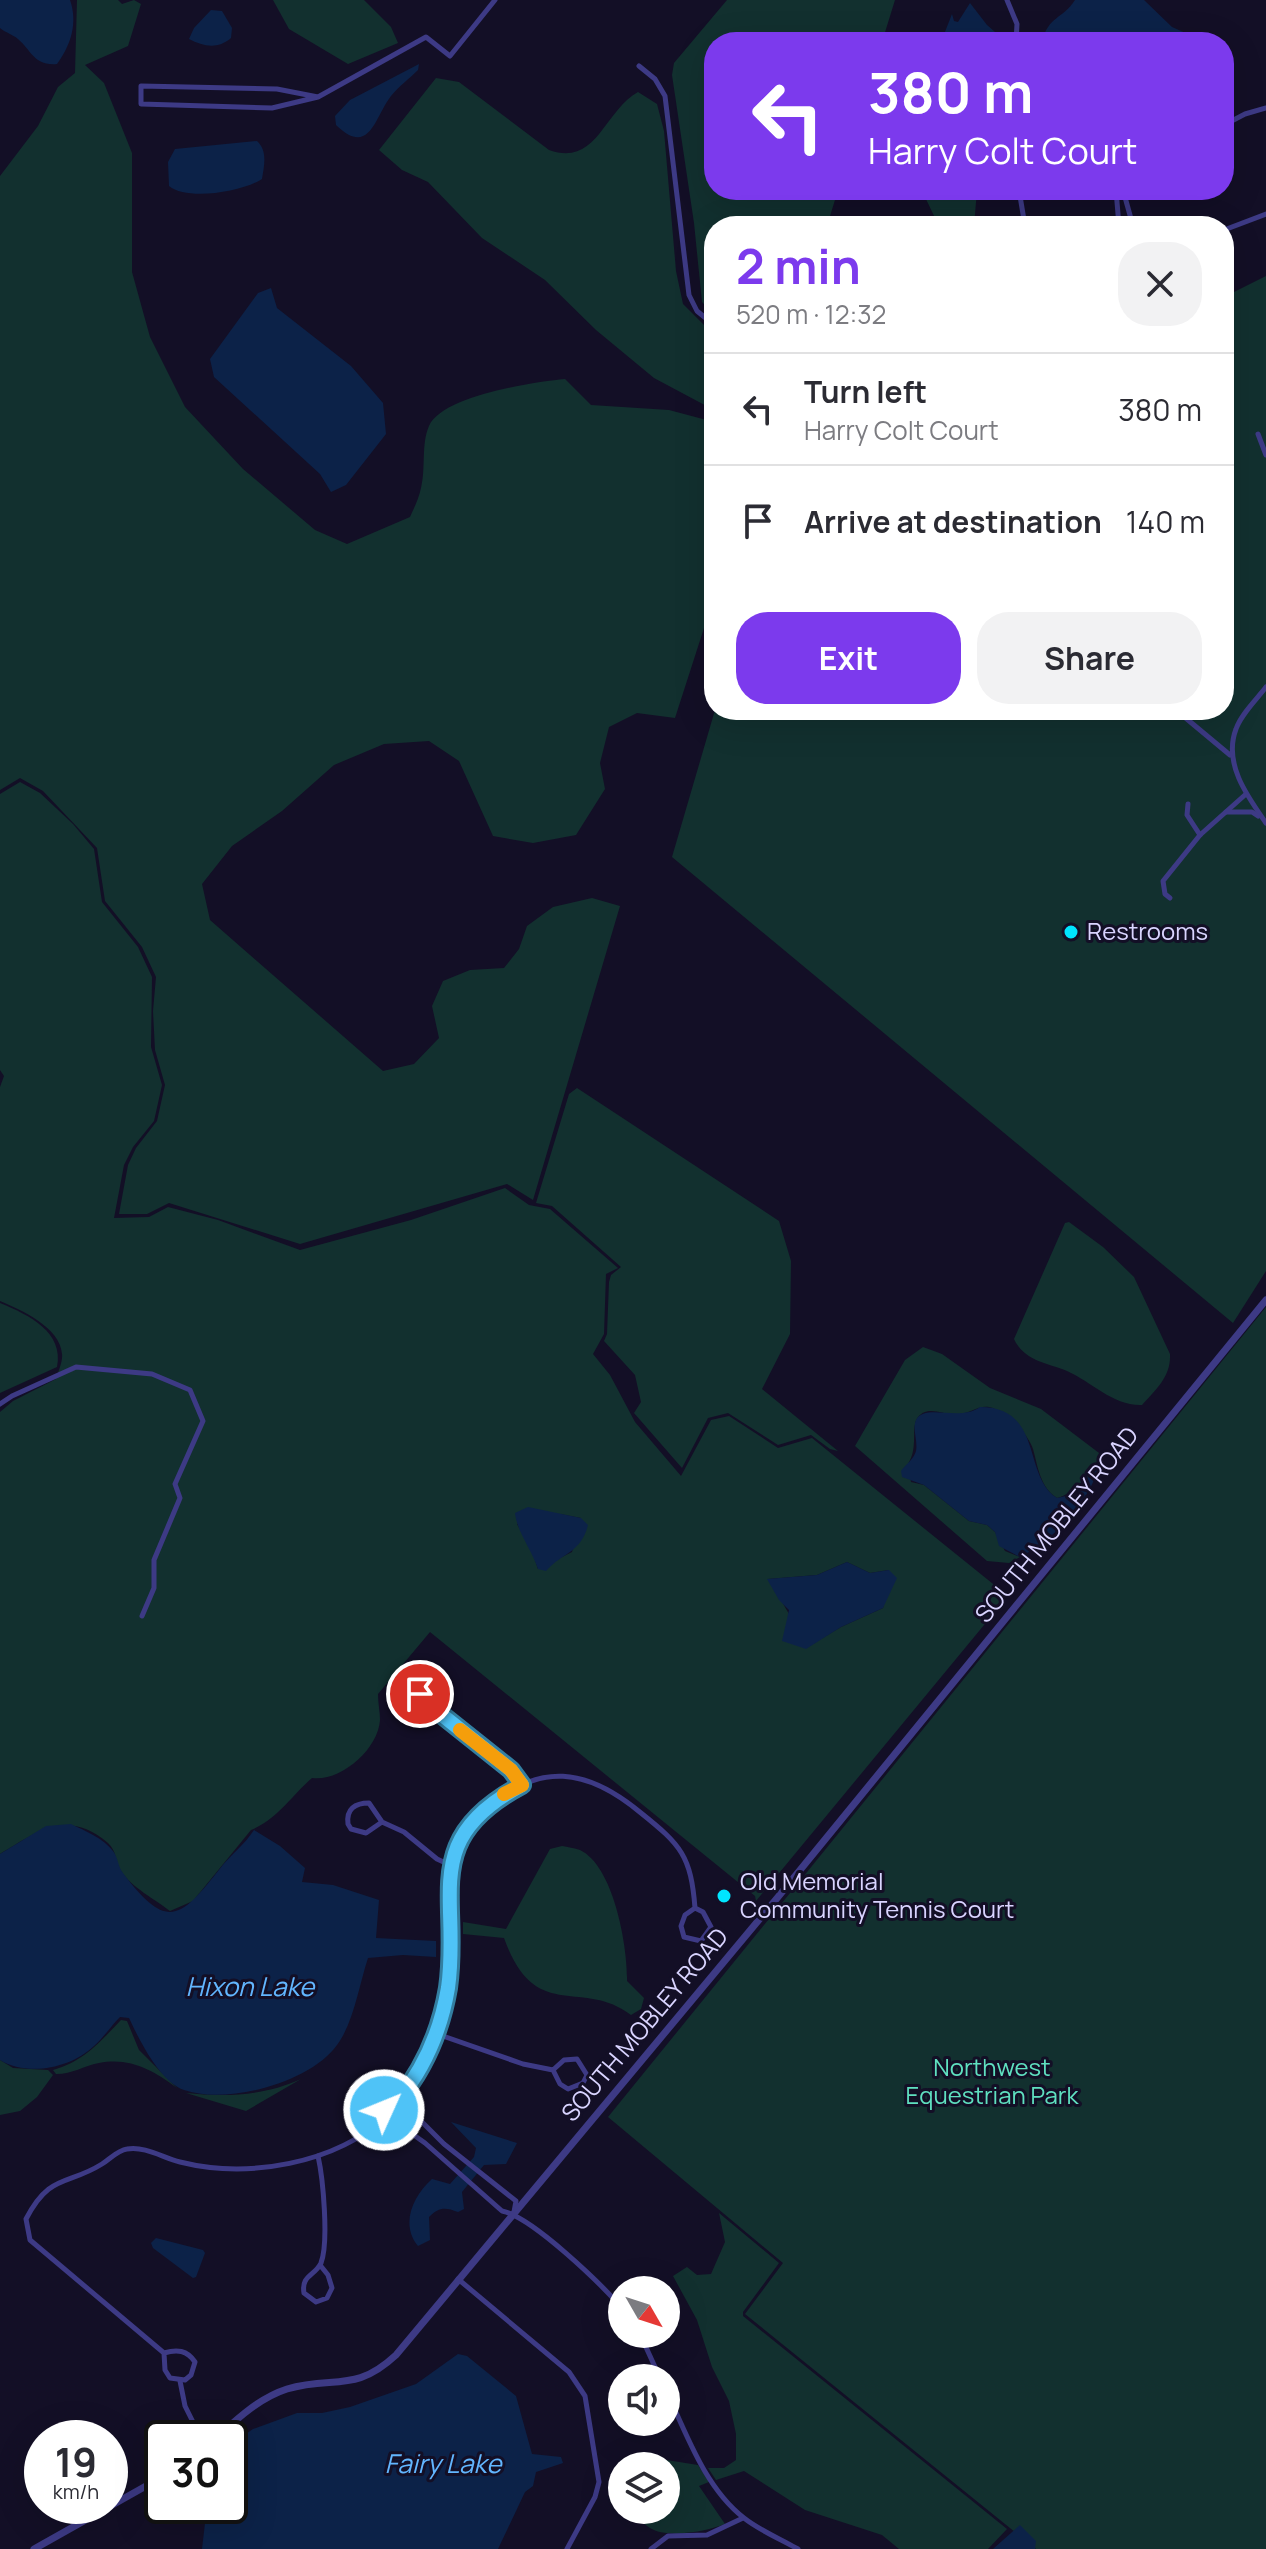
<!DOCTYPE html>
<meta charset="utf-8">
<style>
body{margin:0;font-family:Manrope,sans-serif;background:#f2f2f3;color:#2b2b33;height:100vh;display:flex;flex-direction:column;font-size:30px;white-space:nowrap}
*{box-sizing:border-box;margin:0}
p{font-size:26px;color:#7c7c81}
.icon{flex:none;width:44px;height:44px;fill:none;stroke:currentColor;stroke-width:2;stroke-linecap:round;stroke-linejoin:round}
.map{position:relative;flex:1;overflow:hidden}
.side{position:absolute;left:704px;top:216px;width:530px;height:504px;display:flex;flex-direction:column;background:#fff;border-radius:32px;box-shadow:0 8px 32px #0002}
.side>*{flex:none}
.hud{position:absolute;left:704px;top:32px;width:530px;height:168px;border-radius:32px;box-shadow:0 8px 32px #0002;background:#7c3aed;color:#fff;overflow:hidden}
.needle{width:52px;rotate:129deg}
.fabs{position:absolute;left:608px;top:2276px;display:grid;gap:16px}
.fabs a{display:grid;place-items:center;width:72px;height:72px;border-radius:50%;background:#fff;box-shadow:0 8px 32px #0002;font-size:40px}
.speed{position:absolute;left:24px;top:2420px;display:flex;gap:16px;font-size:40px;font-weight:700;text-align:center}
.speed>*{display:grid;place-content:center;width:104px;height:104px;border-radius:50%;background:#fff;box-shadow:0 8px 32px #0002;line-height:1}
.speed small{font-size:20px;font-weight:400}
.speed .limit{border:4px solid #111;border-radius:12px;background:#fff;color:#111}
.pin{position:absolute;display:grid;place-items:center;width:68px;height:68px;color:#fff;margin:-34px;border:4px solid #fff;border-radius:50%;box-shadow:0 2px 8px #0007}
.me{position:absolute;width:88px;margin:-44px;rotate:46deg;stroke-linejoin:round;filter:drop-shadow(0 0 6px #0008)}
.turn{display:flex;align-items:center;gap:28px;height:168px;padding:0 32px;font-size:36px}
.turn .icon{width:104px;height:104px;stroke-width:2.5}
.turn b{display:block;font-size:56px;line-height:68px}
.round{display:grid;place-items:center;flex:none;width:84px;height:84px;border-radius:32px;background:#f2f2f3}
.head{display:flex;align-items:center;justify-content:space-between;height:136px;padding:0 32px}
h1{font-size:48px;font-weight:700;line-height:60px;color:#7c3aed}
.action{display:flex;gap:16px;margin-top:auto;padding:16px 32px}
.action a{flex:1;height:92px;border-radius:32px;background:#7c3aed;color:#fff;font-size:32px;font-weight:700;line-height:92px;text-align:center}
.action a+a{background:#f2f2f3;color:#2b2b33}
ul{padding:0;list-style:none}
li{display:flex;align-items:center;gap:24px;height:112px;padding:0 32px;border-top:2px solid #e1e1e2}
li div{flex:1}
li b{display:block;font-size:30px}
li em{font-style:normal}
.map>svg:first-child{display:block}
.green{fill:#12302f;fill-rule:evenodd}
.water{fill:#0c2248}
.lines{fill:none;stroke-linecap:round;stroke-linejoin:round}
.minor{stroke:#3d3a85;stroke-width:5}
.tertiary{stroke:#3d3a85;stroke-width:7}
.route-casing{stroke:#337fa1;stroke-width:20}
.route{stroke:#4fc3f7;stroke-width:14}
.slow{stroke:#f59e0b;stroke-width:14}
.poi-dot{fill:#00e5ff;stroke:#130f26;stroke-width:3}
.labels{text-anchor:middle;stroke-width:6;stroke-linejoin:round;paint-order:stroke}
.poi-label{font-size:24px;fill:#d9d4ff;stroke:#130f26;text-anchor:start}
.street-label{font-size:24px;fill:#d9d4ff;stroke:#130f26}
.park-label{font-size:24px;fill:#5fe0c0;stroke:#130f26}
.water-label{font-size:26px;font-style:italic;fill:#62b6ff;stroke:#130f26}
</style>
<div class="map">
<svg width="1266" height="2549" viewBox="0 0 1266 2549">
<rect width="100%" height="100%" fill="#130f26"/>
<g class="green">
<path d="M77 0H118L122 4 134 0 141 4 128 46 85 65 104 83 132 153V272L150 337 185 407 243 469 315 530 347 544 410 517C414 508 419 498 421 488 426 469 421 444 429 426 442 396 533 382 565 379L591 405 669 410 714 422V597L675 718 637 713 609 727 600 763 605 789 576 835 533 843 493 836 459 761 429 741 384 744 334 765 282 811 232 846 202 884 210 920 383 1071 414 1064 439 1038 432 1006 443 981 470 970 504 968 519 949 527 926 553 907 592 898 620 906 533 1200 507 1184 300 1244 169 1203 147 1214H119L128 1165 136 1148 157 1121 165 1085 155 1050 153 1011 156 977 142 947 105 901 97 848 43 791 20 778 0 790V176L38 126 58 87 75 73Z"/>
<polygon points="273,0 364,0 391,27 398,43 348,64 289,29"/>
<polygon points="727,0 895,0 882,42 714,42 714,190 838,190 827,226 714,226 714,315 702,302 694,223 672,75 674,63"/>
<path d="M436 78 459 82 549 150C597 167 603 112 638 92L657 104 664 131 676 271 683 304 714 335V410L654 378 596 330 545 280 482 238 428 182 402 170 379 150Z"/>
<polygon points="929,190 977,190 974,226 935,226 936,220 925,197"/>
<polygon points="1266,276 1266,1271 1233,1323 672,857 715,710 1224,710 1224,297"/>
<path d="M20 782 40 793 73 824 94 849 102 902 138 947 152 977 151 1047 162 1085 154 1121 133 1147 124 1165 114 1218 149 1217 168 1207 218 1220 300 1250 411 1220 505 1188 529 1205 550 1209 618 1268 606 1274 604 1334 593 1354 610 1375 635 1422 681 1476 711 1420 729 1416 778 1448 812 1438 1008 1596 756 1901 755 1896 430 1632 378 1694C378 1703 380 1712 380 1720 378 1750 340 1782 312 1778 291 1796 279 1818 251 1830L193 1901 170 1911C156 1900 131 1887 121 1871 115 1862 117 1851 108 1843 67 1808 37 1832 0 1854V1412L13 1401 56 1379C58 1372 63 1361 62 1354 60 1327 21 1310 0 1301V1087L4 1076 0 1070V794ZM560 1514 581 1518 572 1552 538 1569 531 1548 517 1524ZM847 1562 870 1573 889 1570 883 1608 841 1627 806 1648C795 1622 782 1602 768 1579L817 1575Z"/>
<polygon points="577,1088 779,1221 791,1261 790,1334 762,1389 838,1451 830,1449 811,1435 778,1445 728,1413 708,1418 682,1468 634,1413 641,1402 635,1375 604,1341 607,1334 609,1282 611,1275 621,1267 552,1206 536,1203 569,1094"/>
<path d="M1069 1222 1103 1247 1134 1277 1170 1354C1171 1377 1156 1389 1142 1405 1113 1406 1092 1382 1067 1371 1047 1363 1024 1361 1014 1339L1065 1223Z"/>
<path d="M0 1303C29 1315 64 1332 57 1367L0 1393Z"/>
<polygon points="1266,1307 1266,2549 1036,2549 745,2314 783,2263 608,2117"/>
<path d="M923 1347 942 1354 990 1388 1041 1409 1103 1456C1097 1472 1075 1493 1057 1498 1040 1487 1038 1467 1033 1449 1028 1434 1006 1411 989 1407 977 1405 966 1416 953 1415 941 1413 927 1406 918 1417 910 1428 919 1447 908 1464L911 1482 924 1485 969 1521 987 1525 995 1532 1005 1551 1020 1557 1009 1563 987 1561 855 1446 905 1360Z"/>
<path d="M562 1846C567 1847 575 1848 580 1850 614 1866 628 1948 627 1981L644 1998 641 2009 631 2015C581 1977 535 2025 504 1938L463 1934V1922L506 1929 550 1849Z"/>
<path d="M121 2020 127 2021 139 2050 177 2088C153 2070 130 2057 99 2063 83 2066 73 2074 56 2074L53 2070C84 2061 99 2043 121 2020Z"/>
<polygon points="0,2060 13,2068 48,2070 53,2075 37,2097 20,2111 0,2115"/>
<path d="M301 2079 246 2111 186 2093C226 2097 264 2096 301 2079Z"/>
<polygon points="719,2213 779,2263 743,2312 743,2316 1007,2529 988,2549 899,2549 882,2535 805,2510 744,2471 716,2480 708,2468 724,2468 736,2460 736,2434 729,2401 712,2367 697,2320 673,2276 687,2267 697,2275 711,2274 725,2242"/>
<path d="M654 2458 698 2465 709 2482 699 2486 725 2524C708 2531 667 2539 650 2528 643 2524 637 2516 631 2510H666V2466H638Z"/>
</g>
<g class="water">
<path d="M0 0H70C78 23 71 45 57 64 34 66 32 51 18 39 12 34 6 33 0 28Z"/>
<path d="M1075 0H1144L1172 27 1206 42H1042C1048 16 1063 19 1075 0Z"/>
<polygon points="970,3 987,25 1003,39 1003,42 941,42 952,14 954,21 958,22"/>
<path d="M211 10 222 11 232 28 231 38C217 50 203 46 189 39L194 28Z"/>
<path d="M419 64 418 70C409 79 399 86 391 96 375 116 370 158 336 125L335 116 350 100Z"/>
<path d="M257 141C268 151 264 166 262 179 242 192 187 201 169 186L168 162 175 149Z"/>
<polygon points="271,288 277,308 351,366 383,403 386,434 346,485 331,492 320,474 214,377 210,359 258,293"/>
<path d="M980 1407C1044 1407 1022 1476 1057 1498L1066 1496 1098 1469C1088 1504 1052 1541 1020 1557L999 1546 995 1532 987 1525 969 1521 924 1485 902 1477 901 1471C906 1464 914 1459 916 1451 918 1441 912 1429 916 1420 925 1403 960 1422 980 1407Z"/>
<path d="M528 1507 581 1518 588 1525C581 1553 563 1552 546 1571L538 1569C532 1550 517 1532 515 1513Z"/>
<polygon points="847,1562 870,1573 889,1570 897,1578 883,1608 841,1627 806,1649 782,1641 789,1610 779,1600 767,1579 817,1575"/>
<path d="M71 1824C85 1831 103 1838 113 1851 118 1857 118 1867 123 1873 168 1933 181 1918 222 1866 233 1853 244 1845 254 1830L280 1846 305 1868 302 1882 333 1885 379 1900 376 1938 436 1941V1957L403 1955 368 1958C359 1985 354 2022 337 2045 310 2083 226 2105 184 2090 159 2081 139 2039 129 2018L120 2017C111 2026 104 2037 94 2046 71 2068 28 2077 0 2060V1854L46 1826Z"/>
<path d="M451 2122 517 2143 506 2164 484 2165 462 2192 464 2209 458 2212C445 2207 439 2207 429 2217L430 2240 418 2246C400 2224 413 2196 432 2179L450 2184 474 2157 476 2148Z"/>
<polygon points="156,2238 203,2250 205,2253 196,2277 193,2278 153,2248 151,2243"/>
<polygon points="458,2354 467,2356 516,2396 532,2454 561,2457 563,2463 536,2472 533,2486 525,2492 498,2549 202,2549 207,2506 230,2506 230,2445 253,2429 297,2413 322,2413 350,2407 416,2384"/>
<polygon points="1020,2525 1036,2541 1035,2549 993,2549"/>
</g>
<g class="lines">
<g class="minor">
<polyline points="1007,0 1017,24 1016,42"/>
<polyline points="639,66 655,79 665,96 689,295 697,311 714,325"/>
<polyline points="318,97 272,108 141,104 141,86 277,89 318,97 426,37 450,56 495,0"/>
<polyline points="1224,125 1245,114 1266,108"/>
<polyline points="1019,190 1025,226"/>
<polyline points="1116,190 1119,226"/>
<polyline points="1123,190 1133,226"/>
<polyline points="1224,230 1266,214"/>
<polyline points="1258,434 1266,455"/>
<path d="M1266 687C1257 699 1241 714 1236 729 1223 763 1247 796 1266 823"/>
<polyline points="1176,710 1230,755"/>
<polyline points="1188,804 1187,815 1200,835"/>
<polyline points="1226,812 1252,812 1258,816"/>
<polyline points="1170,898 1165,894 1163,881 1200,835 1246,794"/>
<polyline points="0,1404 12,1396 76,1367 152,1374 190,1390 203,1421 175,1484 180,1498 154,1560 154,1588 142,1616"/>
<circle cx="408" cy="1702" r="14"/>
<polyline points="422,1699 511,1770 522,1785"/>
<path d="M382 1822 366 1833 351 1829 348 1824C346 1809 355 1803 369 1803L382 1822 404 1832 437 1859 450 1865"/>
<polyline points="437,2034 523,2064 553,2070 560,2084 568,2089 583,2083 587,2075 577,2059 564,2060 553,2070"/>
<path d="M399 2099C432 2057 449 2006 451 1952 451 1924 445 1894 450 1867 454 1846 470 1824 485 1810 539 1761 587 1768 641 1813 681 1845 691 1856 695 1908L685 1915 681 1926 684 1937 701 1941 711 1927 703 1912 695 1908"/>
<polyline points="405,2105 444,2144 516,2201 514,2212"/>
<path d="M391 2118 403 2113 404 2104 399 2099H390L385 2104 387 2116 425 2143 502 2211C532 2217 600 2283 622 2308"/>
<path d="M318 2156C323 2178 329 2242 321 2263 315 2276 301 2275 304 2293L316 2302 327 2298 332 2288 328 2275 320 2265"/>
<polyline points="458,2279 569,2372 585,2396 599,2482 595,2497 567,2549"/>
<polyline points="640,2334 660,2378"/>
<path d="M164 2353C177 2349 187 2350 195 2362L191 2375 185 2380 170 2378 165 2370 164 2353 30 2240 26 2219C50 2173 67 2186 102 2164 110 2159 118 2150 127 2149 146 2146 163 2158 180 2162 248 2179 335 2164 387 2116"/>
<polyline points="180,2381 185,2406 201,2438"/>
<path d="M666 2390C686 2433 705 2488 744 2518 759 2530 780 2539 798 2549"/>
<polyline points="651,2549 668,2536 707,2535 743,2518"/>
</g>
<g class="tertiary">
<path d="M216 2438C237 2419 259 2398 287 2389 334 2375 354 2394 396 2355L778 1897 1266 1300"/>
<polyline points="34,2549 162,2477"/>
</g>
</g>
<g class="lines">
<g class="route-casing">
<path id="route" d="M384 2110 387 2101 399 2099C425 2067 441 2029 448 1988 461 1897 418 1840 522 1785L511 1770 422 1699 420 1694"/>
</g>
<use href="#route" class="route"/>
<polyline class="slow" points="460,1730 511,1770 522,1785 504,1794"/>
</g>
<g class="poi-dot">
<circle cx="1071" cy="932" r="8"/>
<circle cx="724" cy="1896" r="8"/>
</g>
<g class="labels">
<g class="poi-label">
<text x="1087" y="940">Restrooms</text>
<text x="740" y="1890">Old Memorial<tspan x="740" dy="28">Community Tennis Court</tspan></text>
</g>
<g class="street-label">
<text transform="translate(1057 1525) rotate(-51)" y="8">SOUTH MOBLEY ROAD</text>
<text transform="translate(645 2025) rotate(-50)" y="8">SOUTH MOBLEY ROAD</text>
</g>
<g class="park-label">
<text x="992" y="2076">Northwest<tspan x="992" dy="28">Equestrian Park</tspan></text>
</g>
<g class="water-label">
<text x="250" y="1996">Hixon Lake</text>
<text x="443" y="2473">Fairy Lake</text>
</g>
</g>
</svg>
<div class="fabs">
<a><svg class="needle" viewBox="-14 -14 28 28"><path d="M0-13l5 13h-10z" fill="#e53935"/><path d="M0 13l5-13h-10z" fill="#7c7c81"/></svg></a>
<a><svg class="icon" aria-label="sound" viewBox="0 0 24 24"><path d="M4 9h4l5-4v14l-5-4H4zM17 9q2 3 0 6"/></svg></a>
<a><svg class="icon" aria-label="layers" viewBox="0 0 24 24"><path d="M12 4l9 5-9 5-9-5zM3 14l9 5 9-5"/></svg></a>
</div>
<div class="speed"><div>19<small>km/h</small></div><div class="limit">30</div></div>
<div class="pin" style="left:420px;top:1694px;background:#d93025"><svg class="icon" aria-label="arrive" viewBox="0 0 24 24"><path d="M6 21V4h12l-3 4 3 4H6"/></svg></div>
<svg class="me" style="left:384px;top:2110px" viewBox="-20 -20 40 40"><circle r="17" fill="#4fc3f7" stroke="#fff" stroke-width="3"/><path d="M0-11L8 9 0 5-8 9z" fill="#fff"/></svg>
<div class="hud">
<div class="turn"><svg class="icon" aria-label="left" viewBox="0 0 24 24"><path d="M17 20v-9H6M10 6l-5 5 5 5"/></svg><div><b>380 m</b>Harry Colt Court</div></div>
</div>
<section class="side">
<div class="head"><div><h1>2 min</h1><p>520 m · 12:32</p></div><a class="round"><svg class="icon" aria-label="close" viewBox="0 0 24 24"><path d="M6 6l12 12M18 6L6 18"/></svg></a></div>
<ul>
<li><svg class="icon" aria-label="left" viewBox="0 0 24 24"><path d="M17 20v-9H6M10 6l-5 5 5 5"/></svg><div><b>Turn left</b><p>Harry Colt Court</p></div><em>380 m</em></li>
<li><svg class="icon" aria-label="arrive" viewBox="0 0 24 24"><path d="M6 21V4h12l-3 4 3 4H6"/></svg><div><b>Arrive at destination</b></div><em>140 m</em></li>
</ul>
<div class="action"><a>Exit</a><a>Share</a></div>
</section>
</div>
